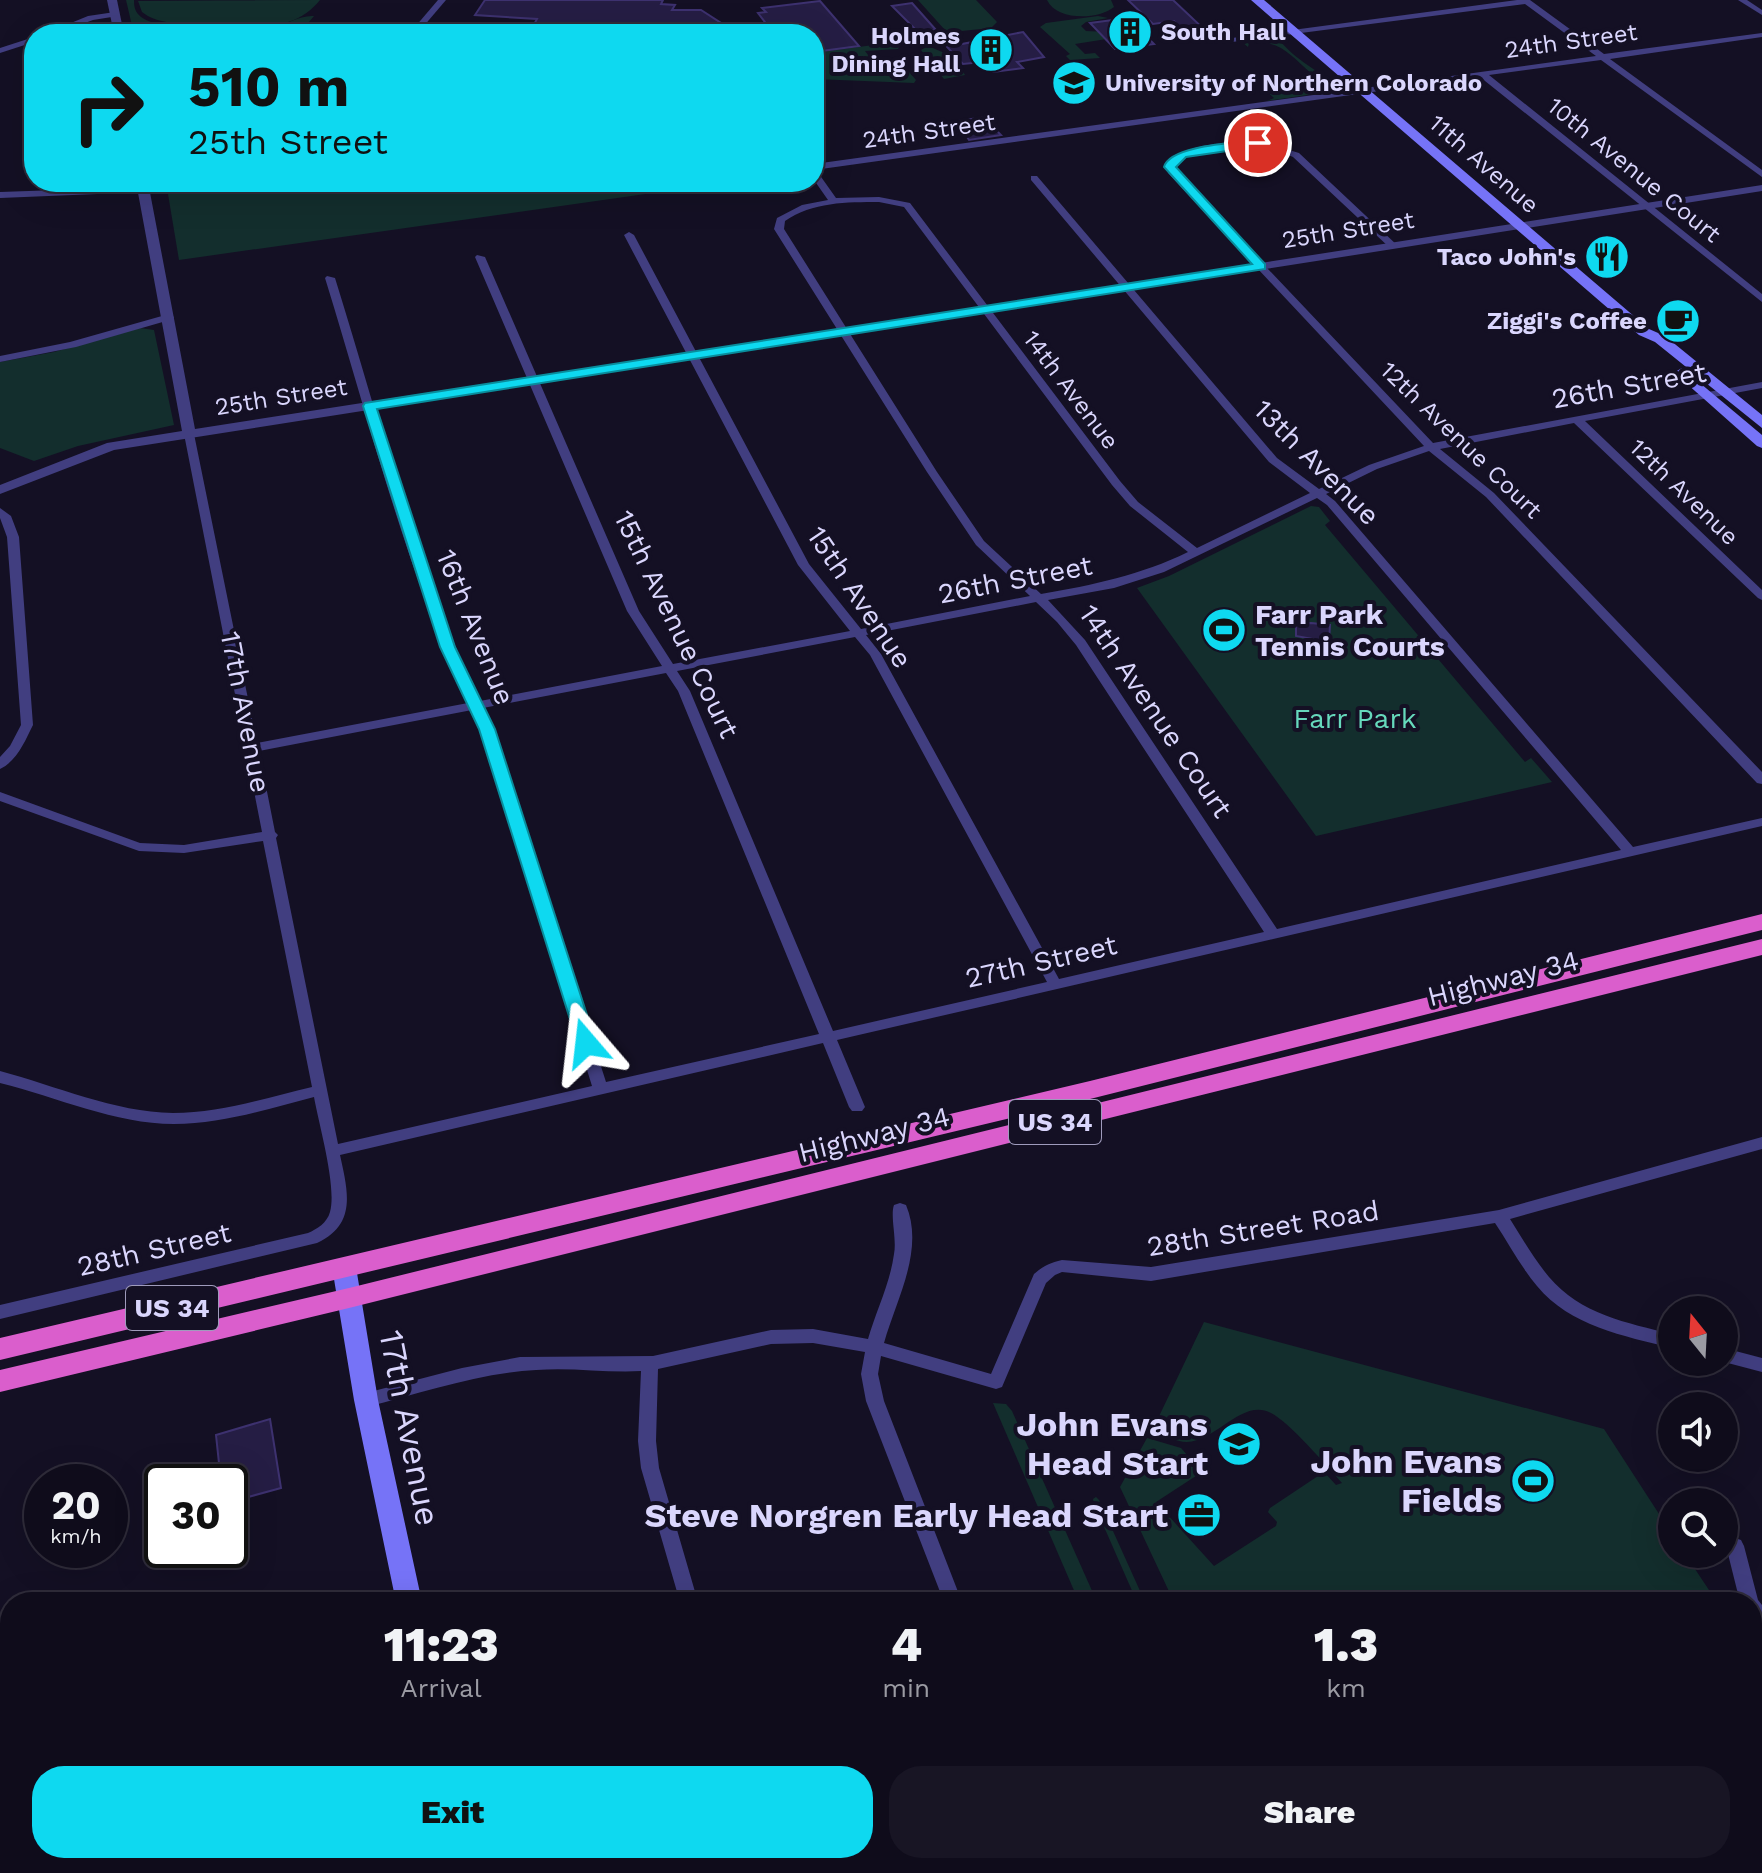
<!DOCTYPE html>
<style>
body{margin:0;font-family:"Work Sans",sans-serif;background:#181524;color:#f1f3f6;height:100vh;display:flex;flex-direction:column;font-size:30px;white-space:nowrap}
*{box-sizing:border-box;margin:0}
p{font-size:26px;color:#9b9ba3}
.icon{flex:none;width:44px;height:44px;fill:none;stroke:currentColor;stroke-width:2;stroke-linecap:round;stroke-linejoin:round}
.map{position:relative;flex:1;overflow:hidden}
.side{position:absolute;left:0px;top:1592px;width:1762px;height:282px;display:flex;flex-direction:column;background:#0f0c1b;border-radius:32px 32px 0 0;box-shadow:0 8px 32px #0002,0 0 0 2px #2f2c3a}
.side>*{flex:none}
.banner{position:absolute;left:24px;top:24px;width:800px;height:168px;border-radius:32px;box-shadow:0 8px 32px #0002,0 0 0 2px #2f2c3a;background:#0ed9f0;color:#111;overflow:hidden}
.needle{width:52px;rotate:342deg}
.tools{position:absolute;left:1658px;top:1296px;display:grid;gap:16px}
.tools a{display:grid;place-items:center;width:80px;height:80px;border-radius:50%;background:#0f0c1b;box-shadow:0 8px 32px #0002,0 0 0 2px #2f2c3a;font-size:40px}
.speed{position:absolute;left:24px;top:1464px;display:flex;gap:16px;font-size:40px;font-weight:700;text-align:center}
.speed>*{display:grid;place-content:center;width:104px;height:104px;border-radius:50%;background:#0f0c1b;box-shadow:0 8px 32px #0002,0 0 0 2px #2f2c3a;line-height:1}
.speed small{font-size:20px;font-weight:400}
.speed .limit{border:4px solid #111;border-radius:12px;background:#fff;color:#111}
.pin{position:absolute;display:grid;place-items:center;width:68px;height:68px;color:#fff;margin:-34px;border:4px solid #fff;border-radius:50%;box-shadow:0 2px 8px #0007}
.me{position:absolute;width:88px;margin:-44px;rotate:343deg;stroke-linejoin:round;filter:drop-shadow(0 0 6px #0008)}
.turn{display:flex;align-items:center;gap:28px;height:168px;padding:0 32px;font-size:36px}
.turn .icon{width:104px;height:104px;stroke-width:2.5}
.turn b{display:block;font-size:56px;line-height:68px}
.eta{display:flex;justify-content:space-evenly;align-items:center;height:136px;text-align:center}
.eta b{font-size:48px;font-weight:800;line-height:56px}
.cta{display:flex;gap:16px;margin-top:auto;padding:16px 32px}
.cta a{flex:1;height:92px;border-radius:32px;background:#0ed9f0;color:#111;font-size:32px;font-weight:800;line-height:92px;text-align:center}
.cta a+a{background:#181524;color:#f1f3f6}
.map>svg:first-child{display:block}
.green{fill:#132e2d}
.building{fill:#251d44;stroke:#3d316f;stroke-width:2}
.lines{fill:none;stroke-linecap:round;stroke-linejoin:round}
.minor{fill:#413e80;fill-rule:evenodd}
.tertiary{fill:#413e80;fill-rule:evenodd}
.secondary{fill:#7673f7;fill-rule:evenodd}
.trunk{fill:#da5ecc;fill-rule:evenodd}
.route{fill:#0ed9f0;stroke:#098d9c;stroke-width:2}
.labels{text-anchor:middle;stroke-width:8;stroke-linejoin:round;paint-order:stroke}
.far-poi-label{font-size:24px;font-weight:bold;fill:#dad6fd;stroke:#141024;text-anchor:end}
.far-street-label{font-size:24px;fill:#dad6fd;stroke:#141024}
.shield{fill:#141024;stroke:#9f9bbc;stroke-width:2}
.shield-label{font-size:26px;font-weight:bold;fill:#dad6fd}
.street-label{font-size:28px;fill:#dad6fd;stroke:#141024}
.poi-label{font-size:28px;font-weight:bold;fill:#dad6fd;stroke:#141024;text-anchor:start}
.park-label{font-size:28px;fill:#66d9bc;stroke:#141024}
.near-poi-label{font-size:34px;font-weight:bold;fill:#dad6fd;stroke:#141024;text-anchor:end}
.near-street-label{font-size:34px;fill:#dad6fd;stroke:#141024}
</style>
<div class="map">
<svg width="1762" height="1873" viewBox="0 0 1762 1873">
<rect width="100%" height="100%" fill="#141024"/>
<g class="green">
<path d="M126 0H134C134 7 135 12 141 17 162 33 245 32 272 28 285 25 300 15 314 16L299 34H134Z"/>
<path d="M320 0C290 38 234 27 192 24 178 23 157 24 142 12L138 1Z"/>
<polygon points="918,0 976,0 997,22 991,28 932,34 945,30"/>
<path d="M1047 0H1111L1114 7C1098 20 1057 21 1047 0Z"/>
<polygon points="1098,16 1108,18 1086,22 1081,26 1086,31 1107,32 1113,38 1075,44 1085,54 1095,53 1100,58 1070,60 1066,56 1070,54 1040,27 1046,23"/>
<polygon points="433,24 503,28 525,34 426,34"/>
<path d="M1276 36C1298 64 1317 68 1342 90L1267 101 1274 98 1261 86 1278 84 1282 88 1312 82 1305 75 1312 74C1289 54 1280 39 1249 43L1248 47 1242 42Z"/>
<polygon points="903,41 898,49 865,51 871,59 897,58 916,80 914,83 814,79 814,53"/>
<polygon points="928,46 954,57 965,75 944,79 921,50"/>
<polygon points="166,182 730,182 179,260"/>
<polygon points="140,328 154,330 174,425 78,446 34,461 0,448 0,362 54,352"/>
<polygon points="1311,506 1319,507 1330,521 1325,525 1525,762 1531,758 1552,782 1316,836 1137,588 1169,576"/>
<path d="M1204 1322 1604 1429 1672 1534V1554H1685L1717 1602H1174L1120 1487 1147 1438 1181 1448 1202 1472 1156 1502 1214 1566 1276 1526 1277 1522 1268 1512 1270 1508 1324 1472 1336 1485 1342 1483C1327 1466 1289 1422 1271 1413 1242 1398 1217 1441 1187 1442 1176 1442 1163 1435 1152 1431Z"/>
<polygon points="993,1403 1006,1404 1012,1411 1097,1602 1079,1602"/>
<polygon points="1096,1497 1099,1500 1145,1602 1137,1602 1094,1504 1093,1499"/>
<polygon points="1752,1655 1762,1671 1762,1873 1251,1873 1253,1864 1752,1864"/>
</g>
<g class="building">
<polygon points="485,0 663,0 661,4 675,5 672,10 701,10 721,23 714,24 717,29 711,30 713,34 605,34 532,28 537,19 475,15"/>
<polygon points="1128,0 1173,0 1207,32 1188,35 1174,21 1153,24"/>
<polygon points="820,1 859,46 814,52 814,34 774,34 758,13 766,12 762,8"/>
<polygon points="912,3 936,30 918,32 892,6"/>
<polygon points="1128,18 1154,44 1115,49 1090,23"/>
<polygon points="1023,32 1044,57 1017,62 1023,68 993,72 982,62 963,64 947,47"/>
<polygon points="992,116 993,127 1001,135 969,140 964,132 947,135 938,124"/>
<polygon points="1311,623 1330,625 1329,642 1296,636 1296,624"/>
<polygon points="270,1419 281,1488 230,1502 230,1482 221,1482 216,1435"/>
</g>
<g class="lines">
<g class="minor">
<polygon points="438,0 446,0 417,34 409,34"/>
<polygon points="1517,0 1530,0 1604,54 1762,33 1762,37 1610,59 1762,170 1762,177 1601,60 1489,75 1762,294 1762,302 1480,77 814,170 814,164 1596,56 1525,4 1232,42 1228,40 1232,38"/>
<polygon points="1738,0 1747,0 1762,10 1762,15"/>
<polygon points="115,12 118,12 118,16 93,20 55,34 44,34 88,16"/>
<polygon points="34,37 34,42 0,53 0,48"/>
<path d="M1231 142 1269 144 1299 153 1398 246 1390 248 1293 157C1260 142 1204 141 1175 165L1176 172 1433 443 1762 382V388L1585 421 1762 590V600L1758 598 1574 423 1440 449 1494 493 1762 772V784L1757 783 1486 497 1429 451 1377 469 1326 494 1335 501 1633 847 1762 818V826L837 1040 865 1107 862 1111H852L849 1107 823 1043 340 1155C348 1192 357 1224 317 1243L0 1319V1305L308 1233C317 1229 327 1223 330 1212 337 1187 319 1125 314 1097 268 1109 222 1124 174 1124 115 1124 57 1097 0 1083V1071C56 1086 114 1112 173 1113 220 1113 266 1098 312 1087L263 841 184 853 139 851 0 801V792L140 843 184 845 262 832 184 434 185 432H193L194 434 257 743 468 703C405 568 369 420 325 278L327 276 335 278C379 419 416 568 480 701L662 666 627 611 475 257 477 255 485 257 639 611 673 664 850 631 798 565 624 235 629 232 634 235 809 564 861 629 1030 596 976 545 927 472 774 229 777 218 802 205 828 200 814 180V174H819L836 198 879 197 910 203 1120 481 1138 502 1197 548 1310 493 1269 462 1031 180V176H1037L1277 458 1319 489 1369 465 1424 446 1168 173 1166 164C1183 147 1207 145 1231 142ZM879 202 904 207 1112 485 1130 506 1188 552C1141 575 1093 585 1041 594L984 541 937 472 784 229 785 221C812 202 847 202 879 202ZM1317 498 1327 505 1621 850 1277 929 1085 640 1048 600 1114 588 1164 572ZM1036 602 1057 622 1076 645 1264 932 1059 979 881 654 866 635ZM855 637 870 655 1047 982 833 1031 690 691 677 671ZM666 673 678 691 819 1034 606 1082 493 729 483 708ZM472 710 481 729 592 1086 338 1144 276 838 278 835 275 832 259 751Z"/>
<polygon points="143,187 146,188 146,192 0,198 0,192"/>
<polygon points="169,314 174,317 173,319 76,347 0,362 0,356 70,342"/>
<path d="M0 508 11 516 19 537 33 725C25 741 17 761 0 769V757L10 746 21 725 7 537 0 518Z"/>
<path d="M1762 1137V1149L1510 1219C1522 1238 1534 1259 1549 1277 1580 1314 1627 1323 1672 1334V1348C1624 1336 1570 1326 1537 1286 1521 1267 1509 1244 1495 1223L1151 1281 1062 1272 1055 1275 1046 1283 1002 1387 996 1389 881 1356 878 1374 884 1401 962 1602H944L866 1401 861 1374 865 1352 813 1343 771 1344 658 1369 656 1441 659 1468 698 1602H680L641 1468 638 1441 641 1371C606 1373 571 1367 536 1370 478 1373 422 1393 366 1407L360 1405 357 1400 360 1395 366 1393 462 1368 520 1357 653 1356 771 1330 813 1329 868 1339C876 1311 890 1284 894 1254 897 1239 890 1216 894 1205L900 1203 906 1205C925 1250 896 1300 884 1343L991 1374 1034 1274C1043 1266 1050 1263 1062 1260L1151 1267 1499 1210Z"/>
<polygon points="1724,1348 1762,1358 1762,1372 1724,1362"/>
<path d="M1735 1538 1741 1540 1744 1546 1758 1600 1762 1605V1630C1749 1625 1752 1614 1752 1602H1740L1726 1546 1729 1540Z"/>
<polygon points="10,1772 10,1792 0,1795 0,1775"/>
<polygon points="755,1864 775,1864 777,1873 757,1873"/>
<polygon points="1044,1864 1064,1864 1068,1873 1048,1873"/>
</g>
<g class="tertiary">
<polygon points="107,0 117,0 124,34 114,34"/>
<polygon points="136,182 148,182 195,429 1762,185 1762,191 114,450 0,494 0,485 107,443 182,431"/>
</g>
<g class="secondary">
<polygon points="1251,0 1264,0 1649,329 1665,336 1762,415 1762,428 1655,342 1639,335"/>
<polygon points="1682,368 1762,435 1762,448 1757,446 1677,375 1675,372"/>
<polygon points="344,1258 352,1260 356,1267 378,1400 422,1602 396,1602 354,1400 332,1267 336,1260"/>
<polygon points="449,1864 477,1864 479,1873 451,1873"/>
</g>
<g class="trunk">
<polygon points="1762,914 1762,930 1090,1099 0,1360 0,1338 1090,1081"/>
<polygon points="1762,939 1762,955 349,1308 0,1392 0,1370 349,1288"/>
</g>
</g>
<path class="route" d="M1258 140 1262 141V146L1186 157 1176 167 1265 264V269L377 409 455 647 495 729 596 1043 593 1048H579L479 729 440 647 363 406 365 403 1252 264 1164 167C1170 145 1237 143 1258 140Z"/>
<defs>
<g id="building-disc" transform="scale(2.3)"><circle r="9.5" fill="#0ed9f0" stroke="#141024"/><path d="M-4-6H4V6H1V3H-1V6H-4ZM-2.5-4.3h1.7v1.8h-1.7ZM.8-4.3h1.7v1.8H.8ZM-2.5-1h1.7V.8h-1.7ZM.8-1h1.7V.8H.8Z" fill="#111"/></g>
<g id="university-disc" transform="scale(2.3)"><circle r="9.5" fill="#0ed9f0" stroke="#141024"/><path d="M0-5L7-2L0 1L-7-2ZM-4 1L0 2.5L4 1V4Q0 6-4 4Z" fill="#111"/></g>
<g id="restaurant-disc" transform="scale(2.3)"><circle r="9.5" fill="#0ed9f0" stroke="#141024"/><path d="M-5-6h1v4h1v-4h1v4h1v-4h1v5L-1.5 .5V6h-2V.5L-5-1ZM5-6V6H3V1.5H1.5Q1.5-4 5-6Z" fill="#111"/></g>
<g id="cafe-disc" transform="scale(2.3)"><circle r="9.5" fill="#0ed9f0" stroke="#141024"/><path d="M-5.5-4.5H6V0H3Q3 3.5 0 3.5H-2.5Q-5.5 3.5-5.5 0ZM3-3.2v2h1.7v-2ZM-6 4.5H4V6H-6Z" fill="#111"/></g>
<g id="stadium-disc" transform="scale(2.3)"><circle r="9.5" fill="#0ed9f0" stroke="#141024"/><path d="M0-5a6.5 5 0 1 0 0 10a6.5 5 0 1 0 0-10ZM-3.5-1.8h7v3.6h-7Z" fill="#111"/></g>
<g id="school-disc" transform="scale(2.3)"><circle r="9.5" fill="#0ed9f0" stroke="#141024"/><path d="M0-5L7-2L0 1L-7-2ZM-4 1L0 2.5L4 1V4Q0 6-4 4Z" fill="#111"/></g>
<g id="office-disc" transform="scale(2.3)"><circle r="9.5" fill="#0ed9f0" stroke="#141024"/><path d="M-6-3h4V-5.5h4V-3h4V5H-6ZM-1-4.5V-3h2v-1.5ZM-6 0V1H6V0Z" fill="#111"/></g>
</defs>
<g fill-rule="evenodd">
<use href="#building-disc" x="1130" y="32"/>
<use href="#building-disc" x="991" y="50"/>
<use href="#university-disc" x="1074" y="83"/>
<use href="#restaurant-disc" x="1607" y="257"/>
<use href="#cafe-disc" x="1678" y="321"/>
<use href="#stadium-disc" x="1224" y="630"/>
<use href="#school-disc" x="1239" y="1444"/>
<use href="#stadium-disc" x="1533" y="1481"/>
<use href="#office-disc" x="1199" y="1515"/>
</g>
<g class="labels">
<g class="far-poi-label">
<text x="1161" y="40" text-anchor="start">South Hall</text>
<text x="960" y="44">Holmes<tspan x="960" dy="28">Dining Hall</tspan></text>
<text x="1105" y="91" text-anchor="start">University of Northern Colorado</text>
<text x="1576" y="265">Taco John's</text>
<text x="1647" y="329">Ziggi's Coffee</text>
</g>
<g class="far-street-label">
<text transform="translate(1571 41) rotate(-8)" y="8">24th Street</text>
<text transform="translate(929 131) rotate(-8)" y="8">24th Street</text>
<text transform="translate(1484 164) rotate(41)" y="8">11th Avenue</text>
<text transform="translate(1634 170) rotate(39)" y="8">10th Avenue Court</text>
<text transform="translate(1348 230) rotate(-9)" y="8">25th Street</text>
<text transform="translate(1071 390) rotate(53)" y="8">14th Avenue</text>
<text transform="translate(281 397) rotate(-9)" y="8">25th Street</text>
<text transform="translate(1461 440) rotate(44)" y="8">12th Avenue Court</text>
<text transform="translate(1684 492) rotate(44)" y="8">12th Avenue</text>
</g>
<g class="shield">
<rect x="1009" y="1100" width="92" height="44" rx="6"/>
<rect x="126" y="1286" width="92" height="44" rx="6"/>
</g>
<g class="shield-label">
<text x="1055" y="1131">US 34</text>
<text x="172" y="1317">US 34</text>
</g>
<g class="street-label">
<text transform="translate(1629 385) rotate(-10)" y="10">26th Street</text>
<text transform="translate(1317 462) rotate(45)" y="10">13th Avenue</text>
<text transform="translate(1015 579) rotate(-11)" y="10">26th Street</text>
<text transform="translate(860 597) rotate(56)" y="10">15th Avenue</text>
<text transform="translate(677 624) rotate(64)" y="10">15th Avenue Court</text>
<text transform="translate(476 627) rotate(68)" y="10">16th Avenue</text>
<text transform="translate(1156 711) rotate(56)" y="10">14th Avenue Court</text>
<text transform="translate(246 712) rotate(79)" y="10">17th Avenue</text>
<text transform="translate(1041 961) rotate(-13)" y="10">27th Street</text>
<text transform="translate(1503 978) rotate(-14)" y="10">Highway 34</text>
<text transform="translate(874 1134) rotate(-14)" y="10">Highway 34</text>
<text transform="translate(1263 1228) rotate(-9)" y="10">28th Street Road</text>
<text transform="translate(154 1249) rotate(-13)" y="10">28th Street</text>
</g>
<g class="poi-label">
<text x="1255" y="624">Farr Park<tspan x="1255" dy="32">Tennis Courts</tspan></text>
</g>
<g class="park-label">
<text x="1355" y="728">Farr Park</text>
</g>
<g class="near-poi-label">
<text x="1208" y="1436">John Evans<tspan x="1208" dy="39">Head Start</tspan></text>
<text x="1502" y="1473">John Evans<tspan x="1502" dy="39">Fields</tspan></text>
<text x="1168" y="1527">Steve Norgren Early Head Start</text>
</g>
<g class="near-street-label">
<text transform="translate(410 1428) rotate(79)" y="12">17th Avenue</text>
</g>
</g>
</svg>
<div class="tools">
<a><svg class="needle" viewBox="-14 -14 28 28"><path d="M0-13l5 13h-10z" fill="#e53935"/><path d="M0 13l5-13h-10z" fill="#9b9ba3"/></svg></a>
<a><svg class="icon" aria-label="sound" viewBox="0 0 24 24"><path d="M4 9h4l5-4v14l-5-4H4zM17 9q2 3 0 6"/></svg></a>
<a><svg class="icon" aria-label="search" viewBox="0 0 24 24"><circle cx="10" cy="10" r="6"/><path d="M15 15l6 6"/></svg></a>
</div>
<div class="speed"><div>20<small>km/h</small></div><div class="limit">30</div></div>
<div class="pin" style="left:1258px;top:143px;background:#d93025"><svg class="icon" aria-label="arrive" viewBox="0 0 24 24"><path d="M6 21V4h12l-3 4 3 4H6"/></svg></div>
<svg class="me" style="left:586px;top:1043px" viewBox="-20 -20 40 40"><path d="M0-17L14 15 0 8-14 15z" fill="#0ed9f0" stroke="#fff" stroke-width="4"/></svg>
<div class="banner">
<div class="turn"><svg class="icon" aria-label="right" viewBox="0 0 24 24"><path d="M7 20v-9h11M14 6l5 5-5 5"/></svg><div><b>510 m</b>25th Street</div></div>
</div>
<section class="side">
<div class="eta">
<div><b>11:23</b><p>Arrival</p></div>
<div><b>4</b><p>min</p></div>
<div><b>1.3</b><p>km</p></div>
</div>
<div class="cta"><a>Exit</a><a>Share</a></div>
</section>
</div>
